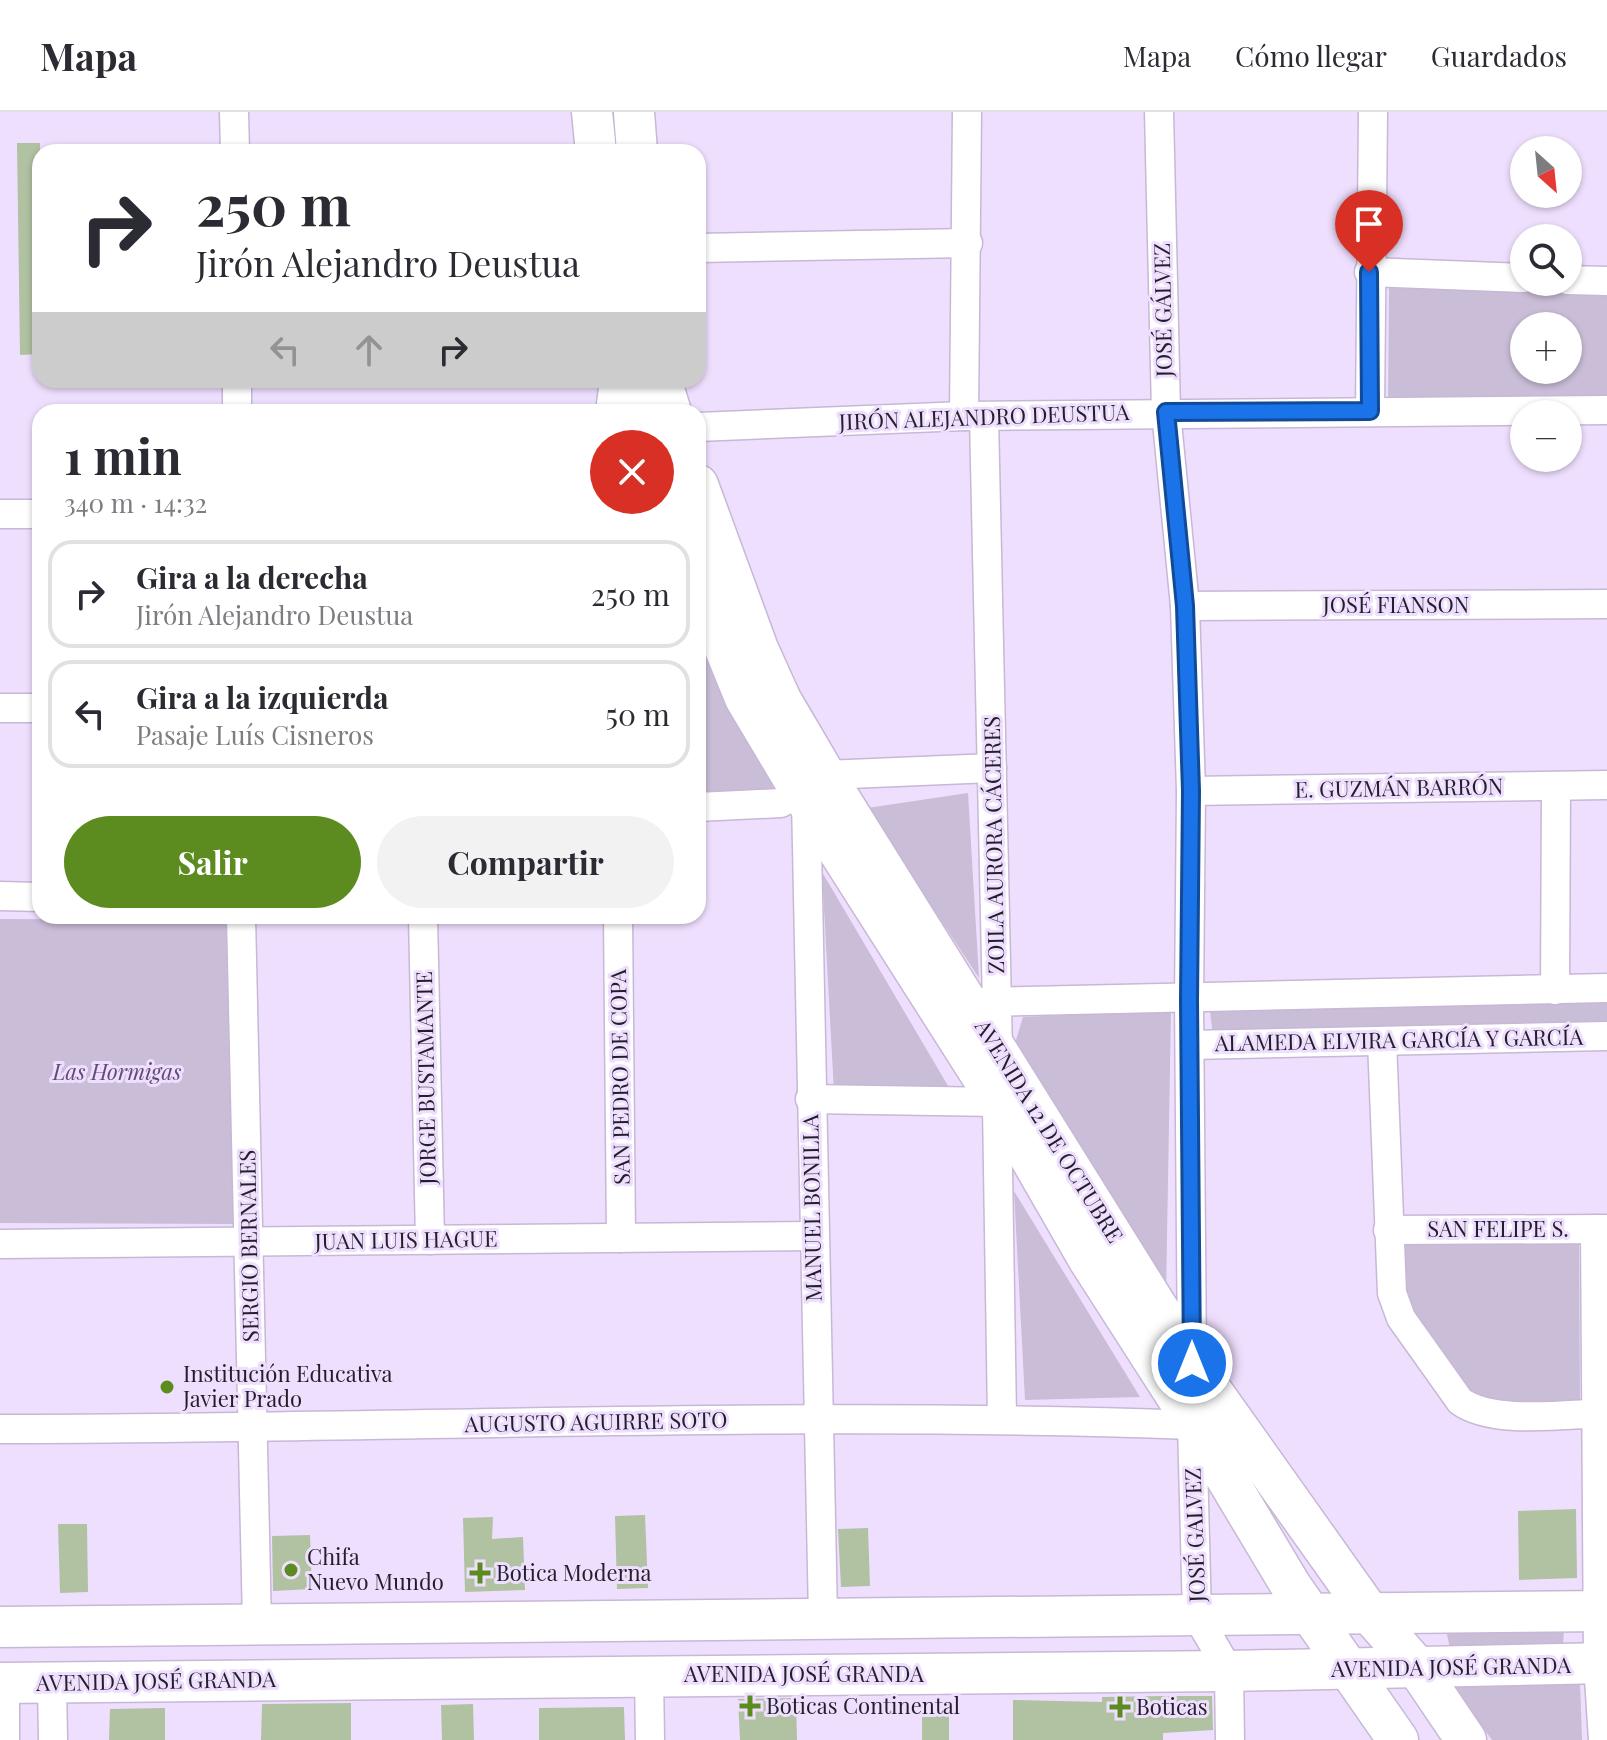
<!DOCTYPE html>
<html lang="es">
<meta charset="utf-8">
<style>
body{margin:0;font-family:"Playfair Display",serif;background:#f2f2f3;color:#2b2b33;height:100vh;display:flex;flex-direction:column;font-size:30px;white-space:nowrap}
*{box-sizing:border-box;margin:0}
p{font-size:26px;color:#7c7c81}
.icon{flex:none;width:44px;height:44px;fill:none;stroke:currentColor;stroke-width:2;stroke-linecap:round;stroke-linejoin:round}
.map{position:relative;flex:1;overflow:hidden}
.panel{position:absolute;left:32px;top:292px;width:674px;height:520px;display:flex;flex-direction:column;background:#fff;border-radius:24px;box-shadow:0 2px 6px #0004}
.panel>*{flex:none}
.guide{position:absolute;left:32px;top:32px;width:674px;height:244px;border-radius:24px;box-shadow:0 2px 6px #0004;background:#fff;color:#2b2b33;overflow:hidden}
.needle{width:52px;rotate:153deg}
.tools{position:absolute;left:1510px;top:24px;display:grid;gap:16px}
.tools a{display:grid;place-items:center;width:72px;height:72px;border-radius:50%;background:#fff;box-shadow:0 2px 6px #0004;font-size:40px}
.pin{position:absolute;display:grid;place-items:center;width:68px;height:68px;color:#fff;margin:-82px -34px;border-radius:50% 50% 50% 0;rotate:-45deg;box-shadow:0 0 8px #0007}
.pin .icon{rotate:45deg}
.me{position:absolute;width:88px;margin:-44px;rotate:0deg;stroke-linejoin:round;filter:drop-shadow(0 0 6px #0008)}
.turn{display:flex;align-items:center;gap:28px;height:168px;padding:0 32px;font-size:36px}
.turn .icon{width:104px;height:104px;stroke-width:2.5}
.turn b{display:block;font-size:56px;line-height:68px}
.lanes{display:flex;align-items:center;height:76px;padding:0 32px;background:#0003;justify-content:center;gap:40px;direction:ltr}
.lanes .off{opacity:.35}
.round{display:grid;place-items:center;flex:none;width:84px;height:84px;border-radius:42px;background:#f2f2f3}
.head{display:flex;align-items:center;justify-content:space-between;height:136px;padding:0 32px}
h1{font-size:48px;font-weight:700;line-height:60px}
.action{display:flex;gap:16px;margin-top:auto;padding:16px 32px}
.action a{flex:1;height:92px;border-radius:48px;background:#5c8c20;color:#fff;font-size:32px;font-weight:700;line-height:92px;text-align:center}
.action a+a{background:#f2f2f3;color:#2b2b33}
ul{padding:0;list-style:none}
li{display:flex;align-items:center;gap:24px;height:108px;margin:0 16px 12px;padding:0 16px;border:4px solid #e1e1e2;border-radius:24px}
li div{flex:1}
li b{display:block;font-size:30px}
li em{font-style:normal}
header{display:flex;align-items:center;gap:48px;box-sizing:border-box;height:112px;padding:0 40px;background:#fff;border-bottom:2px solid #e1e1e2}
header strong{font-size:38px}
nav{display:flex;gap:44px;margin-inline-start:auto;font-size:28px}
.map>svg:first-child{display:block}
.green{fill:#cabdd8;fill-rule:evenodd}
.building{fill:#b1c2a3}
.lines{fill:none;stroke-linecap:round;stroke-linejoin:round}
.minor-casing{stroke:#c7b8d5;stroke-width:31}
.secondary-casing{stroke:#c7b8d5;stroke-width:43}
.minor{stroke:#fff;stroke-width:28}
.secondary{stroke:#fff;stroke-width:40}
.route-casing{stroke:#114b97;stroke-width:20}
.route{stroke:#1a73e8;stroke-width:14}
.poi-dot{fill:#5c8c20;stroke:#efdffe;stroke-width:3}
.labels{text-anchor:middle;stroke-width:6;stroke-linejoin:round;paint-order:stroke}
.street-label{font-size:22px;fill:#231e29;stroke:#efdffe}
.park-label{font-size:22px;font-style:italic;fill:#624a77;stroke:#efdffe}
.poi-label{font-size:22px;fill:#231e29;stroke:#efdffe;text-anchor:start}
</style>
<header>
<strong>Mapa</strong>
<nav><a>Mapa</a><a>Cómo llegar</a><a>Guardados</a></nav>
</header>
<div class="map">
<svg width="1607" height="1628" viewBox="0 0 1607 1628">
<rect width="100%" height="100%" fill="#efdffe"/>
<g class="green">
<path d="M1389 176 1607 181V293L1388 296ZM1524 214H1568V258H1524Z"/>
<polygon points="698,507 724,591 781,685 698,691"/>
<polygon points="968,681 979,866 867,696"/>
<polygon points="822,760 954,984 834,980"/>
<polygon points="0,807 232,808 235,1112 0,1111"/>
<polygon points="1607,887 1607,915 1213,924 1210,899"/>
<polygon points="1171,898 1166,1182 1013,938 1023,905"/>
<polygon points="1014,1079 1140,1285 1025,1288"/>
<polygon points="1579,1131 1580,1292 1478,1290 1402,1189 1397,1138 1405,1132"/>
<polygon points="1564,1515 1563,1536 1450,1537 1446,1517"/>
<polygon points="1580,1570 1582,1628 1492,1628 1453,1575"/>
</g>
<g class="building">
<polygon points="17,31 40,31 40,242 20,243"/>
<polygon points="1576,1397 1577,1466 1519,1468 1518,1399"/>
<polygon points="645,1403 648,1476 617,1477 615,1404"/>
<polygon points="493,1405 492,1427 523,1425 525,1478 465,1480 463,1406"/>
<polygon points="58,1412 87,1412 88,1480 60,1481"/>
<polygon points="868,1416 870,1474 841,1475 838,1417"/>
<polygon points="310,1423 312,1477 273,1479 272,1424"/>
<polygon points="1162,1584 1212,1584 1213,1618 1163,1621 1163,1628 1013,1628 1013,1588 1102,1590 1102,1585"/>
<polygon points="796,1586 797,1628 740,1628 738,1587"/>
<polygon points="949,1588 949,1628 922,1628 922,1589"/>
<polygon points="351,1591 351,1628 261,1628 262,1592"/>
<polygon points="473,1592 474,1628 442,1628 441,1593"/>
<polygon points="624,1595 625,1628 539,1628 539,1596"/>
<polygon points="165,1596 165,1628 109,1628 110,1597"/>
</g>
<g class="lines">
<g class="minor-casing">
<g id="minor">
<polyline points="234,0 235,40"/>
<polyline points="1159,0 1166,300 1185,494 1191,679 1189,888 1192,1250"/>
<polyline points="698,136 968,131"/>
<polyline points="1369,160 1524,166"/>
<polyline points="1568,168 1607,169"/>
<polyline points="237,268 237,300"/>
<polyline points="1370,299 1373,0"/>
<polyline points="610,300 614,268"/>
<polyline points="964,304 967,0"/>
<polyline points="984,305 998,940"/>
<polyline points="698,315 964,304 1607,298"/>
<polyline points="0,402 40,402"/>
<polyline points="1185,494 1607,492"/>
<polyline points="0,596 40,596"/>
<polyline points="1191,679 1607,673"/>
<polyline points="806,687 823,1505"/>
<polyline points="698,695 781,691 825,663 992,656"/>
<polyline points="0,784 40,785"/>
<polyline points="241,804 257,1512"/>
<polyline points="423,804 430,1128"/>
<polyline points="618,804 621,1126"/>
<polyline points="1555,878 1556,674"/>
<polyline points="980,890 1607,876"/>
<path d="M1382 929 1392 1181 1401 1206 1460 1289C1492 1313 1567 1302 1607 1301"/>
<polyline points="1190,933 1607,924"/>
<polyline points="810,987 997,990"/>
<polyline points="997,994 1002,1306"/>
<polyline points="1595,1117 1598,1551 1603,1628"/>
<polyline points="1388,1118 1607,1117"/>
<polyline points="0,1132 813,1124"/>
<polyline points="1192,1312 1197,1504 1229,1559 1230,1628"/>
<path d="M0 1317C397 1317 794 1298 1192 1313"/>
<polyline points="649,1563 650,1628"/>
<polyline points="5,1571 5,1628"/>
<polyline points="52,1571 53,1628"/>
</g>
</g>
<g class="secondary-casing">
<g id="secondary">
<polyline points="592,0 596,40"/>
<polyline points="634,0 637,40"/>
<polyline points="624,268 634,300"/>
<polyline points="661,268 671,300"/>
<polyline points="698,373 758,537 781,588 825,663 1192,1251 1371,1503 1416,1554 1466,1628"/>
<polyline points="698,471 745,586 801,680 997,988 1089,1148 1191,1307 1291,1474 1398,1628"/>
<polyline points="0,1515 1607,1499"/>
<polyline points="0,1571 1229,1559 1607,1551"/>
</g>
</g>
<use href="#minor" class="minor"/>
<use href="#secondary" class="secondary"/>
</g>
<g class="lines">
<g class="route-casing">
<polyline id="route" points="1192,1251 1189,888 1191,679 1185,494 1166,300 1370,299 1369,160"/>
</g>
<use href="#route" class="route"/>
</g>
<g class="poi-dot">
<circle cx="167" cy="1275" r="8"/>
<circle cx="291" cy="1458" r="8"/>
<path d="M476 1449h8v8h8v8h-8v8h-8v-8h-8v-8h8z"/>
<path d="M746 1582h8v8h8v8h-8v8h-8v-8h-8v-8h8z"/>
<path d="M1116 1583h8v8h8v8h-8v8h-8v-8h-8v-8h8z"/>
</g>
<g class="labels">
<g class="street-label">
<text transform="translate(1163 198) rotate(-91)" y="8">JOSÉ GÁLVEZ</text>
<text transform="translate(984 305) rotate(-2)" y="8">JIRÓN ALEJANDRO DEUSTUA</text>
<text x="1396" y="501">JOSÉ FIANSON</text>
<text transform="translate(1399 676) rotate(-1)" y="8">E. GUZMÁN BARRÓN</text>
<text transform="translate(994 733) rotate(-91)" y="8">ZOILA AURORA CÁCERES</text>
<text transform="translate(1399 928) rotate(-1)" y="8">ALAMEDA ELVIRA GARCÍA Y GARCÍA</text>
<text transform="translate(620 965) rotate(-91)" y="8">SAN PEDRO DE COPA</text>
<text transform="translate(426 966) rotate(-91)" y="8">JORGE BUSTAMANTE</text>
<text transform="translate(1049 1019) rotate(58)" y="8">AVENIDA 12 DE OCTUBRE</text>
<text transform="translate(812 1096) rotate(-91)" y="8">MANUEL BONILLA</text>
<text x="1498" y="1125">SAN FELIPE S.</text>
<text transform="translate(406 1128) rotate(-1)" y="8">JUAN LUIS HAGUE</text>
<text transform="translate(249 1134) rotate(-91)" y="8">SERGIO BERNALES</text>
<text transform="translate(596 1310) rotate(-1)" y="8">AUGUSTO AGUIRRE SOTO</text>
<text transform="translate(1195 1423) rotate(-92)" y="8">JOSÉ GALVEZ</text>
<text transform="translate(1451 1555) rotate(-1)" y="8">AVENIDA JOSÉ GRANDA</text>
<text x="804" y="1570">AVENIDA JOSÉ GRANDA</text>
<text transform="translate(156 1569) rotate(-1)" y="8">AVENIDA JOSÉ GRANDA</text>
</g>
<g class="park-label">
<text x="117" y="968">Las Hormigas</text>
</g>
<g class="poi-label">
<text x="183" y="1270">Institución Educativa<tspan x="183" dy="25">Javier Prado</tspan></text>
<text x="307" y="1453">Chifa<tspan x="307" dy="25">Nuevo Mundo</tspan></text>
<text x="496" y="1469">Botica Moderna</text>
<text x="766" y="1602">Boticas Continental</text>
<text x="1136" y="1603">Boticas</text>
</g>
</g>
</svg>
<div class="tools">
<a><svg class="needle" viewBox="-14 -14 28 28"><path d="M0-13l5 13h-10z" fill="#e53935"/><path d="M0 13l5-13h-10z" fill="#7c7c81"/></svg></a>
<a><svg class="icon" aria-label="search" viewBox="0 0 24 24"><circle cx="10" cy="10" r="6"/><path d="M15 15l6 6"/></svg></a>
<a>+</a>
<a>−</a>
</div>
<div class="pin" style="left:1369px;top:160px;background:#d93025"><svg class="icon" aria-label="arrive" viewBox="0 0 24 24"><path d="M6 21V4h12l-3 4 3 4H6"/></svg></div>
<svg class="me" style="left:1192px;top:1251px" viewBox="-20 -20 40 40"><circle r="17" fill="#1a73e8" stroke="#fff" stroke-width="3"/><path d="M0-11L8 9 0 5-8 9z" fill="#fff"/></svg>
<div class="guide">
<div class="turn"><svg class="icon" aria-label="right" viewBox="0 0 24 24"><path d="M7 20v-9h11M14 6l5 5-5 5"/></svg><div><b>250 m</b>Jirón Alejandro Deustua</div></div>
<div class="lanes"><svg class="icon off" aria-label="left" viewBox="0 0 24 24"><path d="M17 20v-9H6M10 6l-5 5 5 5"/></svg><svg class="icon off" aria-label="ahead" viewBox="0 0 24 24"><path d="M12 20V5M6 11l6-6 6 6"/></svg><svg class="icon" aria-label="right" viewBox="0 0 24 24"><path d="M7 20v-9h11M14 6l5 5-5 5"/></svg></div>
</div>
<section class="panel">
<div class="head"><div><h1>1 min</h1><p>340 m · 14:32</p></div><a class="round" style="background:#d93025;color:#fff"><svg class="icon" aria-label="close" viewBox="0 0 24 24"><path d="M6 6l12 12M18 6L6 18"/></svg></a></div>
<ul>
<li><svg class="icon" aria-label="right" viewBox="0 0 24 24"><path d="M7 20v-9h11M14 6l5 5-5 5"/></svg><div><b>Gira a la derecha</b><p>Jirón Alejandro Deustua</p></div><em>250 m</em></li>
<li><svg class="icon" aria-label="left" viewBox="0 0 24 24"><path d="M17 20v-9H6M10 6l-5 5 5 5"/></svg><div><b>Gira a la izquierda</b><p>Pasaje Luís Cisneros</p></div><em>50 m</em></li>
</ul>
<div class="action"><a>Salir</a><a>Compartir</a></div>
</section>
</div>
